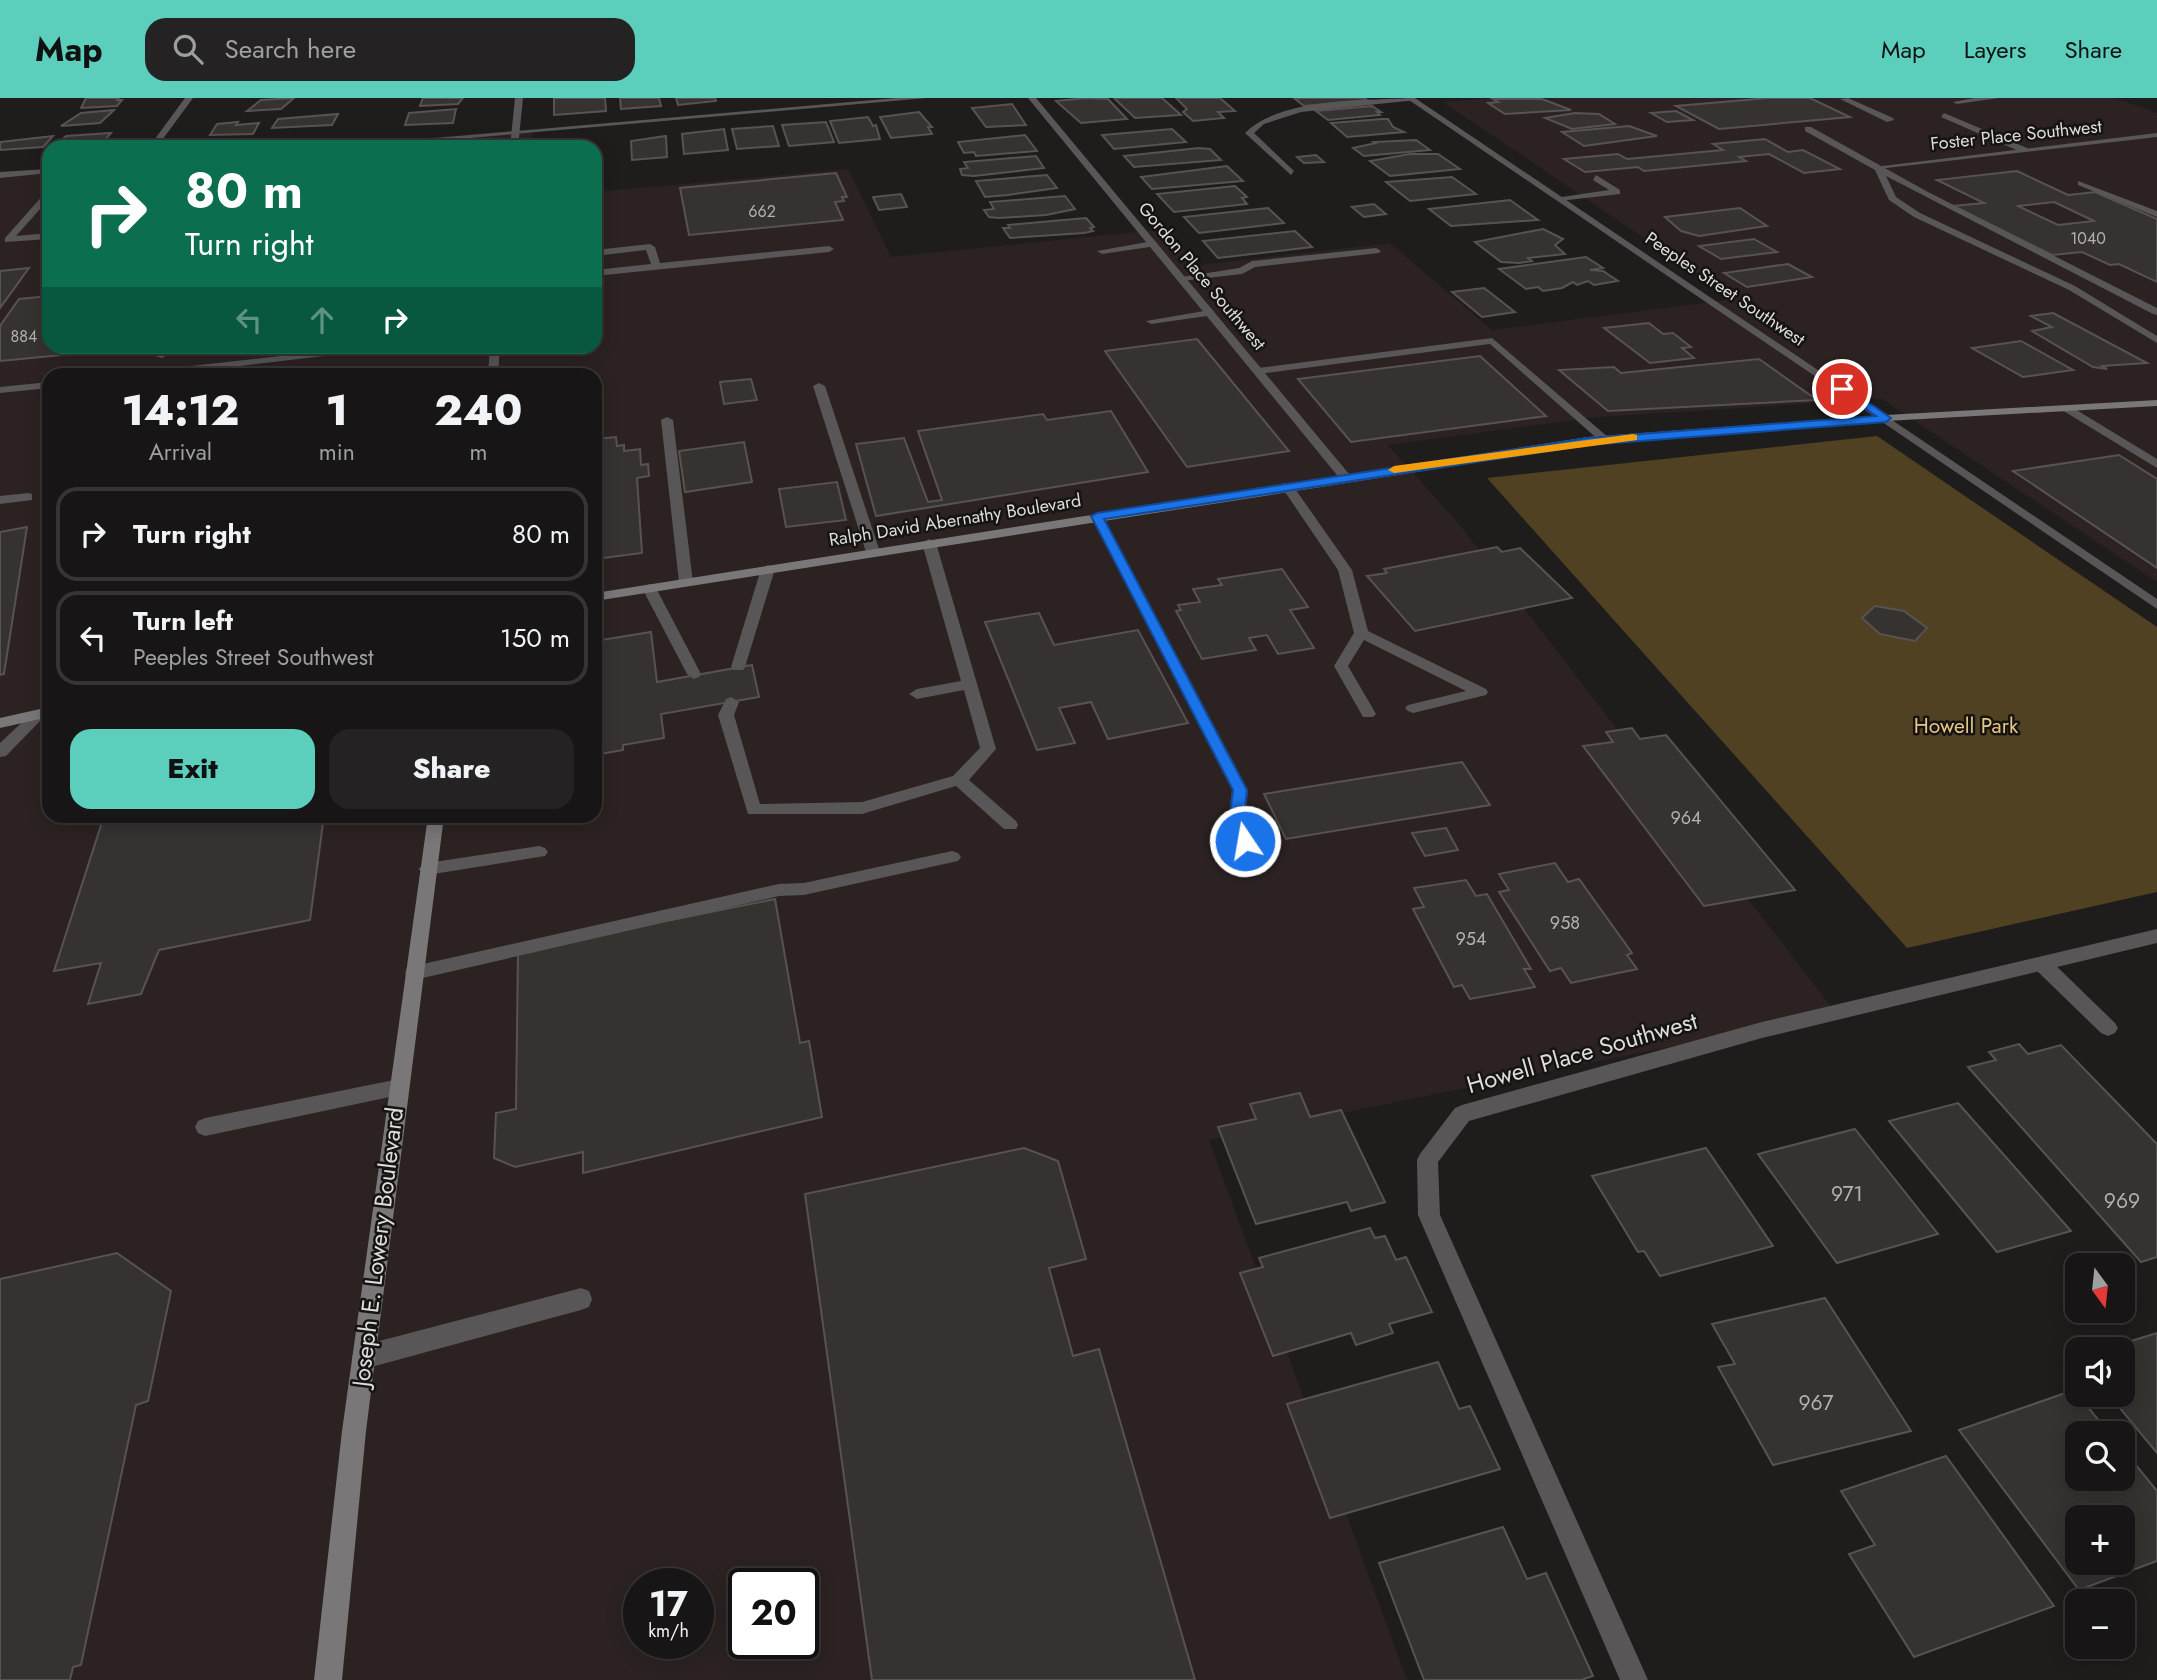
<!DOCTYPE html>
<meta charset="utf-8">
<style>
body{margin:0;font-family:Jost,sans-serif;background:#242222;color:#f1f3f6;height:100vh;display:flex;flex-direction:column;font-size:26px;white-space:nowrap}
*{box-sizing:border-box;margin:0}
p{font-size:23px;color:#9e9fa0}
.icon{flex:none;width:38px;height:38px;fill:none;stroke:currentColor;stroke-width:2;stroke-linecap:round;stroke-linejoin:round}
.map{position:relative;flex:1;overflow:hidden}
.sheet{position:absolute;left:42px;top:270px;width:560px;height:455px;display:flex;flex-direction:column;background:#171515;border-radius:21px;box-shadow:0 4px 18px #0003,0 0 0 2px #363434}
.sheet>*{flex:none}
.hud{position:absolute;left:42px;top:42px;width:560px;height:214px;border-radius:21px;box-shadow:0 4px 18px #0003,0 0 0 2px #363434;background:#0b6e4f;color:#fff;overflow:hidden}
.needle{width:46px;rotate:165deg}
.buttons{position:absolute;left:2065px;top:1155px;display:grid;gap:14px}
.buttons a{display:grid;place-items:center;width:70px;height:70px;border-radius:14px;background:#171515;box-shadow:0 4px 18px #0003,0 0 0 2px #363434;font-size:35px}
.speed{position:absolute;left:623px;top:1470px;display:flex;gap:14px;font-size:35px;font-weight:700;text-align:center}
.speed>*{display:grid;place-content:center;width:91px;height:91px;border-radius:50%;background:#171515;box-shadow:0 4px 18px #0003,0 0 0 2px #363434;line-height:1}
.speed small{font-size:18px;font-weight:400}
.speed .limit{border:4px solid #111;border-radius:10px;background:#fff;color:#111}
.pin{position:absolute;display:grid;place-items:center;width:60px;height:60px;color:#fff;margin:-30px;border:4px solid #fff;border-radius:50%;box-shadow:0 2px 7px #0007}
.me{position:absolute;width:77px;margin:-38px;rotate:348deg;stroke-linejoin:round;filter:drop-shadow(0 0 5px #0008)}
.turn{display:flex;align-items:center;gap:24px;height:147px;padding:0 28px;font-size:32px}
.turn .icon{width:91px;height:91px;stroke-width:2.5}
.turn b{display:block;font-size:49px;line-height:60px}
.lanes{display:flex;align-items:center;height:66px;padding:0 28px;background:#0003;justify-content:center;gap:35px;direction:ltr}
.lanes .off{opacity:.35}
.eta{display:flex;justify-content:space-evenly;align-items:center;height:119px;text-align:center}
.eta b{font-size:42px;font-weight:800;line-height:49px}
.button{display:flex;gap:14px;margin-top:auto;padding:14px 28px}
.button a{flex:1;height:80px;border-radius:21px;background:#5bcebc;color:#111;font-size:28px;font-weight:800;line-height:80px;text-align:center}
.button a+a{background:#242222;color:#f1f3f6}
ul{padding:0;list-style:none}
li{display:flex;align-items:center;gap:21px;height:94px;margin:0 14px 10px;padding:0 14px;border:4px solid #363434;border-radius:21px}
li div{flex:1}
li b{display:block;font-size:26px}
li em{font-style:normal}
header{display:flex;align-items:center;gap:42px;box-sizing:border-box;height:98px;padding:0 35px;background:#5bcebc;color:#111}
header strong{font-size:33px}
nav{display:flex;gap:38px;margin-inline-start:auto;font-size:24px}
.search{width:490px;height:63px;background:#242222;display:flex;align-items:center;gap:18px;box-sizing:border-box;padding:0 24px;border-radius:21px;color:#9e9fa0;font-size:26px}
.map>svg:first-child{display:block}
.built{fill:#2c2222;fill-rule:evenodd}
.green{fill:#504122}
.building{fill:#353230;stroke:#575352;stroke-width:2;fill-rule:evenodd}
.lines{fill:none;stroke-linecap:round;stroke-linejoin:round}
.service{fill:#585657;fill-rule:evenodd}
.minor{fill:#585657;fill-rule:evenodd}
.tertiary{fill:#585657;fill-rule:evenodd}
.secondary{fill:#797778;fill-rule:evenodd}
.route{fill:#1a73e8;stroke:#114b97;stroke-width:2}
.slow{fill:#f59e0b}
.labels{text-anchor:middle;stroke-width:5;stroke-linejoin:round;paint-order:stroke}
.far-number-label{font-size:16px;fill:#b4b2b1}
.far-street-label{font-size:18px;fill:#dedcdc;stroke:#161313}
.number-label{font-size:18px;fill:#b4b2b1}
.park-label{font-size:21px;fill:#e9c684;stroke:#161313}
.near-number-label{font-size:21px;fill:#b4b2b1}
.near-street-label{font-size:24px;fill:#dedcdc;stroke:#161313}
</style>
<header>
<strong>Map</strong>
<div class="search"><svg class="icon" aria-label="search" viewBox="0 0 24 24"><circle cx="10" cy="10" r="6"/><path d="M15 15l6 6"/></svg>Search here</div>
<nav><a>Map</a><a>Layers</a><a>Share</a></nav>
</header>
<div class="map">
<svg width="2157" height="1582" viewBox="0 0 2157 1582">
<rect width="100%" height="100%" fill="#1f1c1c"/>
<g class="built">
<path d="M1495 0H2115L2157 15V484L1882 301 1598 319 1388 347 1459 426 1836 915 1209 1042 1407 1582H0V74L49 70V248H595V94L848 71 891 159 1165 131 1199 167 1390 145 1492 232 1734 201 1443 4ZM49 276H595V718H49ZM639 1486H698V1545H639ZM744 1486H803V1545H744Z"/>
<polygon points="533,31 531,49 313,49"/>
</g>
<polygon class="green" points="1877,338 2157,529 2157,794 1907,850 1487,380"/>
<g class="building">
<polygon points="86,0 119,0 117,2 122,2 117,8 81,10"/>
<polygon points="294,0 281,11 247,13 261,2"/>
<polygon points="423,0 463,0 458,6 420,8"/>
<polygon points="554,0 605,0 606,13 554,17"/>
<polygon points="620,0 659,0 661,8 621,11"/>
<polygon points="676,0 715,0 716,3 678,7"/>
<polygon points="1087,0 1108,1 1127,21 1081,25 1056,3"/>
<polygon points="1114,0 1162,0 1181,17 1135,20"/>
<polygon points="1176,0 1220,0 1235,13 1218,14 1224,20 1193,23 1183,14 1187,11"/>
<polygon points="1302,0 1364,0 1367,2 1304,8 1295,1"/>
<polygon points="1768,0 1810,0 1850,19 1719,31 1676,8"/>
<polygon points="1493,1 1542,1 1571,12 1505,16 1488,5 1498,4"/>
<polygon points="1012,6 1026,27 986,29 972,10"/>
<polygon points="1372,8 1381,14 1377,14 1380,17 1328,22 1316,13"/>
<polygon points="456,11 453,25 405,27 409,15"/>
<polygon points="114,12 100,25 61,28 81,15"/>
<polygon points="1676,13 1693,22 1667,24 1651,15"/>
<polygon points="919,14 932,29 928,29 932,36 891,40 880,19"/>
<polygon points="1575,15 1599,16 1615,26 1572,31 1545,20"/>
<polygon points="338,16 332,27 272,30 278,21"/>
<polygon points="868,19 873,28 876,27 880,41 839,45 830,23"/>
<polygon points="1382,21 1388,21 1393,29 1404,34 1347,39 1331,25"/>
<polygon points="238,24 236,27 259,25 253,36 210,37 217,26"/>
<polygon points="826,24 834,44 789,48 782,27"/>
<polygon points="773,28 779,48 737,51 732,31"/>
<polygon points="1629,28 1657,38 1584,48 1562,34"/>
<polygon points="724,31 728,52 684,56 682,36"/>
<polygon points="1172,31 1186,44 1114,51 1102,37"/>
<polygon points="111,35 101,46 55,49 66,38"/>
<polygon points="1025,37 1037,53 976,58 974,54 964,55 958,44"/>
<polygon points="53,38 43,49 0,52 0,44"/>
<polygon points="666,38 667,59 632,62 631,43"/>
<polygon points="1765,41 1788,54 1803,52 1840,71 1804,75 1769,56 1739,59 1746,63 1644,73 1638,69 1585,74 1564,61 1618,56 1627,61 1723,52 1713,46"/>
<polygon points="1416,42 1430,52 1364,58 1353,50 1376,45 1374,44"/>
<polygon points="1199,50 1210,51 1221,62 1134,69 1124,58"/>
<polygon points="1410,56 1438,56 1460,71 1390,78 1370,63"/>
<polygon points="1316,57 1324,64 1304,65 1297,59"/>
<polygon points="1036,58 1044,70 974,78 962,77 960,71 968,70 964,64"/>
<polygon points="1227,68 1243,83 1152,91 1141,79"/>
<path d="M2017 73 2068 97 2095 94 2157 121V184L2119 166 2110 167 2082 154 2052 157 1953 108 1984 105 1937 82ZM2054 104 2094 123 2058 127 2018 108Z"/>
<polygon points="836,75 847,99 842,99 844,103 835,104 843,122 689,137 680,90"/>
<polygon points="1047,77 1057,90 1008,97 985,99 976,83"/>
<polygon points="1452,79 1476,96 1410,103 1386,84"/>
<polygon points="1235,88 1247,99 1242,100 1247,106 1174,114 1157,96"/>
<polygon points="901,96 907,109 879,112 873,99"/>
<polygon points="1065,98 1075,111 1046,117 999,120 989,119 984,112 994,111 990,104"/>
<polygon points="1510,102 1538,122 1451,128 1429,111"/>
<polygon points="1374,106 1386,116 1364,119 1352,109"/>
<polygon points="1268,110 1284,125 1199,135 1184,119"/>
<polygon points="1740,110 1767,128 1699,138 1681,133 1665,119"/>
<polygon points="1086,120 1094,129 1090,130 1093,133 1084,135 1010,140 1003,130 1010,130 1008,127"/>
<polygon points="1543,131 1563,141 1555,147 1565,156 1528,160 1532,163 1519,165 1501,164 1475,144"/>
<polygon points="1295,133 1312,149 1218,160 1203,143"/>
<polygon points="1754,141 1777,154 1721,161 1699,148"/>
<polygon points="1586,159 1603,170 1590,172 1603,173 1618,183 1594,187 1588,183 1577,187 1573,184 1562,190 1543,193 1538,189 1526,191 1499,171"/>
<polygon points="1788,166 1812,179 1747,189 1724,175"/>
<polygon points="29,170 0,210 0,173"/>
<polygon points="1484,190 1492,196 1515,214 1482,219 1452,194"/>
<polygon points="49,198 49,248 76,248 72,256 0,263 0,228 19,201"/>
<polygon points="2053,215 2147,265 2102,268 2107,271 2093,269 2032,233 2052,229 2031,218"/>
<polygon points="1649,225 1663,236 1673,235 1691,249 1682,250 1694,260 1650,265 1604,230"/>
<polygon points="1197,241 1289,353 1187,369 1105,253"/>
<polygon points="2021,243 2073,272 2023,279 1972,250"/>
<polygon points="1480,258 1546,318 1351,344 1298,281"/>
<polygon points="1759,261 1817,302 1608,313 1559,272 1614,269 1621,275"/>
<polygon points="751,281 757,302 724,306 720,284"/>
<polygon points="1111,313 1148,374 876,418 856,346 904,340 928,404 942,402 918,333 1043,316 1047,322"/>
<polygon points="616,339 617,348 624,347 624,353 640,351 641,367 648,366 649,378 637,380 642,455 595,461 595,341"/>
<polygon points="744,344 752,384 685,394 679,353"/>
<polygon points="2119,357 2157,381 2157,470 2013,373"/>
<polygon points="837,384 846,422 786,429 779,391"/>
<polygon points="27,429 4,576 0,577 0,434"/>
<polygon points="1497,449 1502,454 1520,450 1572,500 1415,533 1367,478 1387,475 1384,471"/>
<polygon points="1282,471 1308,509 1290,512 1314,550 1278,556 1267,537 1249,540 1256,552 1202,561 1176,513 1181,512 1178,507 1200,504 1193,491 1222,487 1218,481"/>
<polygon points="1875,508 1904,513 1927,530 1915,543 1880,536 1862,520"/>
<polygon points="1039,515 1054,547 1138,532 1188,625 1108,641 1091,604 1059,610 1075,645 1037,652 985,524"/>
<polygon points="651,534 657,584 752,567 759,599 661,616 664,640 623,647 623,652 595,657 595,543"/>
<polygon points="1632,630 1640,641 1666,637 1795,792 1704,808 1583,648 1613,644 1606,634"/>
<polygon points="1462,664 1490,707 1286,741 1264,696"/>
<polygon points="104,718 324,718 310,822 159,852 141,896 88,906 101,865 54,873"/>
<polygon points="1446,730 1458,752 1425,758 1412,735"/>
<polygon points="1555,765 1568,784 1579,781 1632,855 1627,857 1637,871 1571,885 1561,870 1550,873 1499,794 1509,792 1499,776"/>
<polygon points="1466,782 1476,798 1487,796 1531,871 1524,871 1535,889 1470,901 1462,887 1454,889 1413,811 1424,809 1414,790"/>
<polygon points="775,801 800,945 809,943 822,1019 583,1075 583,1054 515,1069 494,1060 496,1015 516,1011 518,853"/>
<polygon points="2019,946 2028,956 2061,947 2157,1046 2157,1159 2141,1164 1968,969 1996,962 1989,954"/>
<polygon points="1300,995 1310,1019 1341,1012 1385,1104 1351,1113 1347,1104 1256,1126 1218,1029 1256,1021 1250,1006"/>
<polygon points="1958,1005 2071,1133 1997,1154 1889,1023"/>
<polygon points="1855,1031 1938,1136 1837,1165 1758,1056"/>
<polygon points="1024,1050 1058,1063 1086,1161 1049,1170 1073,1258 1099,1251 1195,1582 872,1582 805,1096"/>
<polygon points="1706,1050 1773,1148 1660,1178 1644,1153 1638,1154 1592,1078"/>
<polygon points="1370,1130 1375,1140 1385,1138 1396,1162 1406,1159 1432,1214 1389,1226 1393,1235 1356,1247 1351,1235 1273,1258 1240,1175 1263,1169 1259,1160"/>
<polygon points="117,1155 171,1193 148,1303 136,1307 81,1567 73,1569 70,1582 0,1582 0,1181"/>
<polygon points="1825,1200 1911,1333 1773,1367 1718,1269 1735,1266 1712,1226"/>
<polygon points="2157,1235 2157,1355 2109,1297 2123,1297 2123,1251 2105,1251"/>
<polygon points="1438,1264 1459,1311 1470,1308 1500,1371 1330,1420 1287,1306"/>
<path d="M2074 1292 2109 1335H2077V1381H2123V1351L2157 1393V1463L2079 1492 1959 1332ZM2077 1419H2123V1465H2077Z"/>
<polygon points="1946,1358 2054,1508 1914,1559 1849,1456 1875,1447 1841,1393"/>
<polygon points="1503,1429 1527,1481 1546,1475 1593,1578 1581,1582 1424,1582 1379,1465"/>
</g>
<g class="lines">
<g class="service">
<path d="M1409 0 1417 2 1301 14 1264 26 1254 35 1294 73 1291 77 1245 35C1280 0 1361 3 1409 0Z"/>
<polygon points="1848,0 1893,20 1894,22 1887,24 1840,1"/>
<polygon points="1974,0 1999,0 1957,6 1953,4"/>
<polygon points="1944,15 2027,50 2028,52 2021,54 1941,19"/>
<polygon points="1805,29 1811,29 1928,94 2157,210 2157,217 2153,216 1886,78 1896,99 1920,115 2075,188 2157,238 2157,245 2069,192 1914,119 1889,102 1875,72 1805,33"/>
<polygon points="1596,77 1620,92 1620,96 1559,103 1555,100 1609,92 1593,82"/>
<polygon points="2078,83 2157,113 2157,119 2078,87"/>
<polygon points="1153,143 1158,146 1156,148 1102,156 1097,153"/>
<polygon points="650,146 655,149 660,165 829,148 834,151 829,154 595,178 595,172 651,166 646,152 595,158 595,152"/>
<polygon points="1376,150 1381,153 1379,155 1255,169 1242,176 1181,183 1176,180 1239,170 1252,163"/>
<polygon points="1210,212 1214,213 1214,217 1151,226 1146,223"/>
<polygon points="1492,240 1609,340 1609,344 1601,344 1490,246 1258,276 1253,273 1258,270"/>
<polygon points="171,248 185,248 162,260 134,252 139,249 161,254"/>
<polygon points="819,285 825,288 880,454 878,457 873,458 866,454 813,288"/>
<polygon points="2062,308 2070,308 2157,361 2157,370 2062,312"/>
<polygon points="667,319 673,322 693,484 686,488 679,484 661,322"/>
<polygon points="1283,385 1291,385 1352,472 1368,533 1486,591 1488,594 1486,597 1413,615 1408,613 1405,610 1408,607 1466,593 1364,542 1348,568 1376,616 1373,619 1363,619 1334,568 1354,535 1338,472 1281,388"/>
<polygon points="28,395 32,396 32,402 0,406 0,398"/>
<path d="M1097 414 1103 418 1248 692 1245 720 1253 742 1251 746 1245 748C1225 742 1230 708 1232 692L1091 418Z"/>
<polygon points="929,441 936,445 996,651 969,682 1016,723 1018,727 1016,731 1004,731 956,688 862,716 748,716 718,617 726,601 731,599 739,604 734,617 760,706 862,704 953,678 980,650 964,592 917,601 909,596 917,591 961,583 922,445"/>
<polygon points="768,467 775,471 745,569 743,572 733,572 731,569 761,471"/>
<polygon points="649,486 656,490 701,576 699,579 694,581 687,576 642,490"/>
<polygon points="38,612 46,617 43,620 6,658 0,659 0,645 33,614"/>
<polygon points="539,748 545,750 548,754 545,758 427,777 418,771 427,765"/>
<polygon points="952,753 958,755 961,759 958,763 804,797 779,798 414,882 407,880 405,875 407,870 414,868 779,786 804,785"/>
<polygon points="2042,859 2049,861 2115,925 2118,930 2115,935 2108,938 2101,935 2035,871 2033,866 2035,861"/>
<polygon points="399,981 406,983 409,989 406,995 399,997 205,1038 198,1035 195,1029 198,1023 205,1020"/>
<polygon points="581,1190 589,1193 592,1201 589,1209 581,1212 364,1271 356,1267 352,1259 356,1251 364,1247"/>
</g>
<g class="minor">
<polygon points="185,0 193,0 157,49 149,49"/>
<polygon points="896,0 927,0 366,49 333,49"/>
<polygon points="1028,0 1036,0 1349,376 1349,382 1341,382"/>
<polygon points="1406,0 1415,0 2157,501 2157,511"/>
<polygon points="2157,35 2157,39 1878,71 1874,69"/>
<polygon points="49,71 49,75 0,80 0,74"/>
<polygon points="45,95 49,95 49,101 16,138 49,135 49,141 5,144 5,140"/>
<polygon points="369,248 408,248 171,276 141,276 146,273"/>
<polygon points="49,284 49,290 0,295 0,289"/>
<polygon points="2157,831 2157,845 1762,940 1469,1023 1438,1064 1440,1117 1648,1582 1620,1582 1418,1117 1417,1062 1420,1056 1455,1010 1462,1007 1762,924"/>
</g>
<g class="tertiary">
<polygon points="515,0 523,0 518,49 510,49"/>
<polygon points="490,248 500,248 498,276 488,276"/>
</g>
<g class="secondary">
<polygon points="2157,302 2157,308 1886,323 1588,347 595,503 595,495 1588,339 1886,317"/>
<polygon points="49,609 49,619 0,630 0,620"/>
<polygon points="428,718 444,718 366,1333 342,1582 314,1582 342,1333"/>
</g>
</g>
<path class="route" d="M1839 289H1846L1891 320 1886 324 1588 347 1104 421 1247 692 1244 720 1253 743 1245 748C1225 741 1231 708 1233 692L1091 418 1097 415 1588 340 1876 318 1839 293Z"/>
<polygon class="slow" points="1633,336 1637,337 1637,342 1394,375 1388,372 1394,368"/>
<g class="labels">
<g class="far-number-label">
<text x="762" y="119">662</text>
<text x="2088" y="146">1040</text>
<text x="24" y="244">884</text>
</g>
<g class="far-street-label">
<text transform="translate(2016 37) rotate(-6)" y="6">Foster Place Southwest</text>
<text transform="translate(1202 178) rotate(50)" y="6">Gordon Place Southwest</text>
<text transform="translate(1725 191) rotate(34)" y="6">Peeples Street Southwest</text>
<text transform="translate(955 422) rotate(-9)" y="6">Ralph David Abernathy Boulevard</text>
</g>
<g class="number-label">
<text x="1686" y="726">964</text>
<text x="1565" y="831">958</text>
<text x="1471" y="847">954</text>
</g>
<g class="park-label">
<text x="1966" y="635">Howell Park</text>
</g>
<g class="near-number-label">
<text x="1847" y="1103">971</text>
<text x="2122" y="1110">969</text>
<text x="1816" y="1312">967</text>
</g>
<g class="near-street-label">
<text transform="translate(1582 955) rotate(-16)" y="8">Howell Place Southwest</text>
<text transform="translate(378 1149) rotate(-83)" y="8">Joseph E. Lowery Boulevard</text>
</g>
</g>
</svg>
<div class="buttons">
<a><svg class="needle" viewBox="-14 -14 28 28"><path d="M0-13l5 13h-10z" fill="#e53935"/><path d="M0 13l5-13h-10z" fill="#9e9fa0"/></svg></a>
<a><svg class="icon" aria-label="sound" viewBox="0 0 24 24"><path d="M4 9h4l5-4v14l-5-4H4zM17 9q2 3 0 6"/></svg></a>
<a><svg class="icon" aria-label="search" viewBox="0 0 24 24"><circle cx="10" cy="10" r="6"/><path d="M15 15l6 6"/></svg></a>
<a>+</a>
<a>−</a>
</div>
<div class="speed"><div>17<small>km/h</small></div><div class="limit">20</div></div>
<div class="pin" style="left:1842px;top:291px;background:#d93025"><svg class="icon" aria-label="arrive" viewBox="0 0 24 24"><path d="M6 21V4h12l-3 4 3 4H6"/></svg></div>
<svg class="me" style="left:1245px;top:743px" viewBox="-20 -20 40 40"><circle r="17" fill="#1a73e8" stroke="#fff" stroke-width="3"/><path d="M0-11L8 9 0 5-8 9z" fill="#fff"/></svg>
<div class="hud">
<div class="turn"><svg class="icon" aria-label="right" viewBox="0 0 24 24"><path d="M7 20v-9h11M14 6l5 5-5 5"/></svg><div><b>80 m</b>Turn right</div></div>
<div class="lanes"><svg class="icon off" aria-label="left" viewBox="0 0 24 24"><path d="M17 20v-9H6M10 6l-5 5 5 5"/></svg><svg class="icon off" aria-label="ahead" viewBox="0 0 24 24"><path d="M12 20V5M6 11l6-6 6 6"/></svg><svg class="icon" aria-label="right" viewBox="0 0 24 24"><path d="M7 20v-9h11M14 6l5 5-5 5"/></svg></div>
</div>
<section class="sheet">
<div class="eta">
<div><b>14:12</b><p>Arrival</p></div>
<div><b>1</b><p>min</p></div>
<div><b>240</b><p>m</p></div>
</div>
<ul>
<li><svg class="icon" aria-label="right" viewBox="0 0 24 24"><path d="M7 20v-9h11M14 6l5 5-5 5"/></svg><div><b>Turn right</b></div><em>80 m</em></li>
<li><svg class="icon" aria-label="left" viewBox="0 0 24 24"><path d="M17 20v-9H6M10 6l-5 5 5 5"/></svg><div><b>Turn left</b><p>Peeples Street Southwest</p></div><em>150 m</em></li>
</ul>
<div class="button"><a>Exit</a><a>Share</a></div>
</section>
</div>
